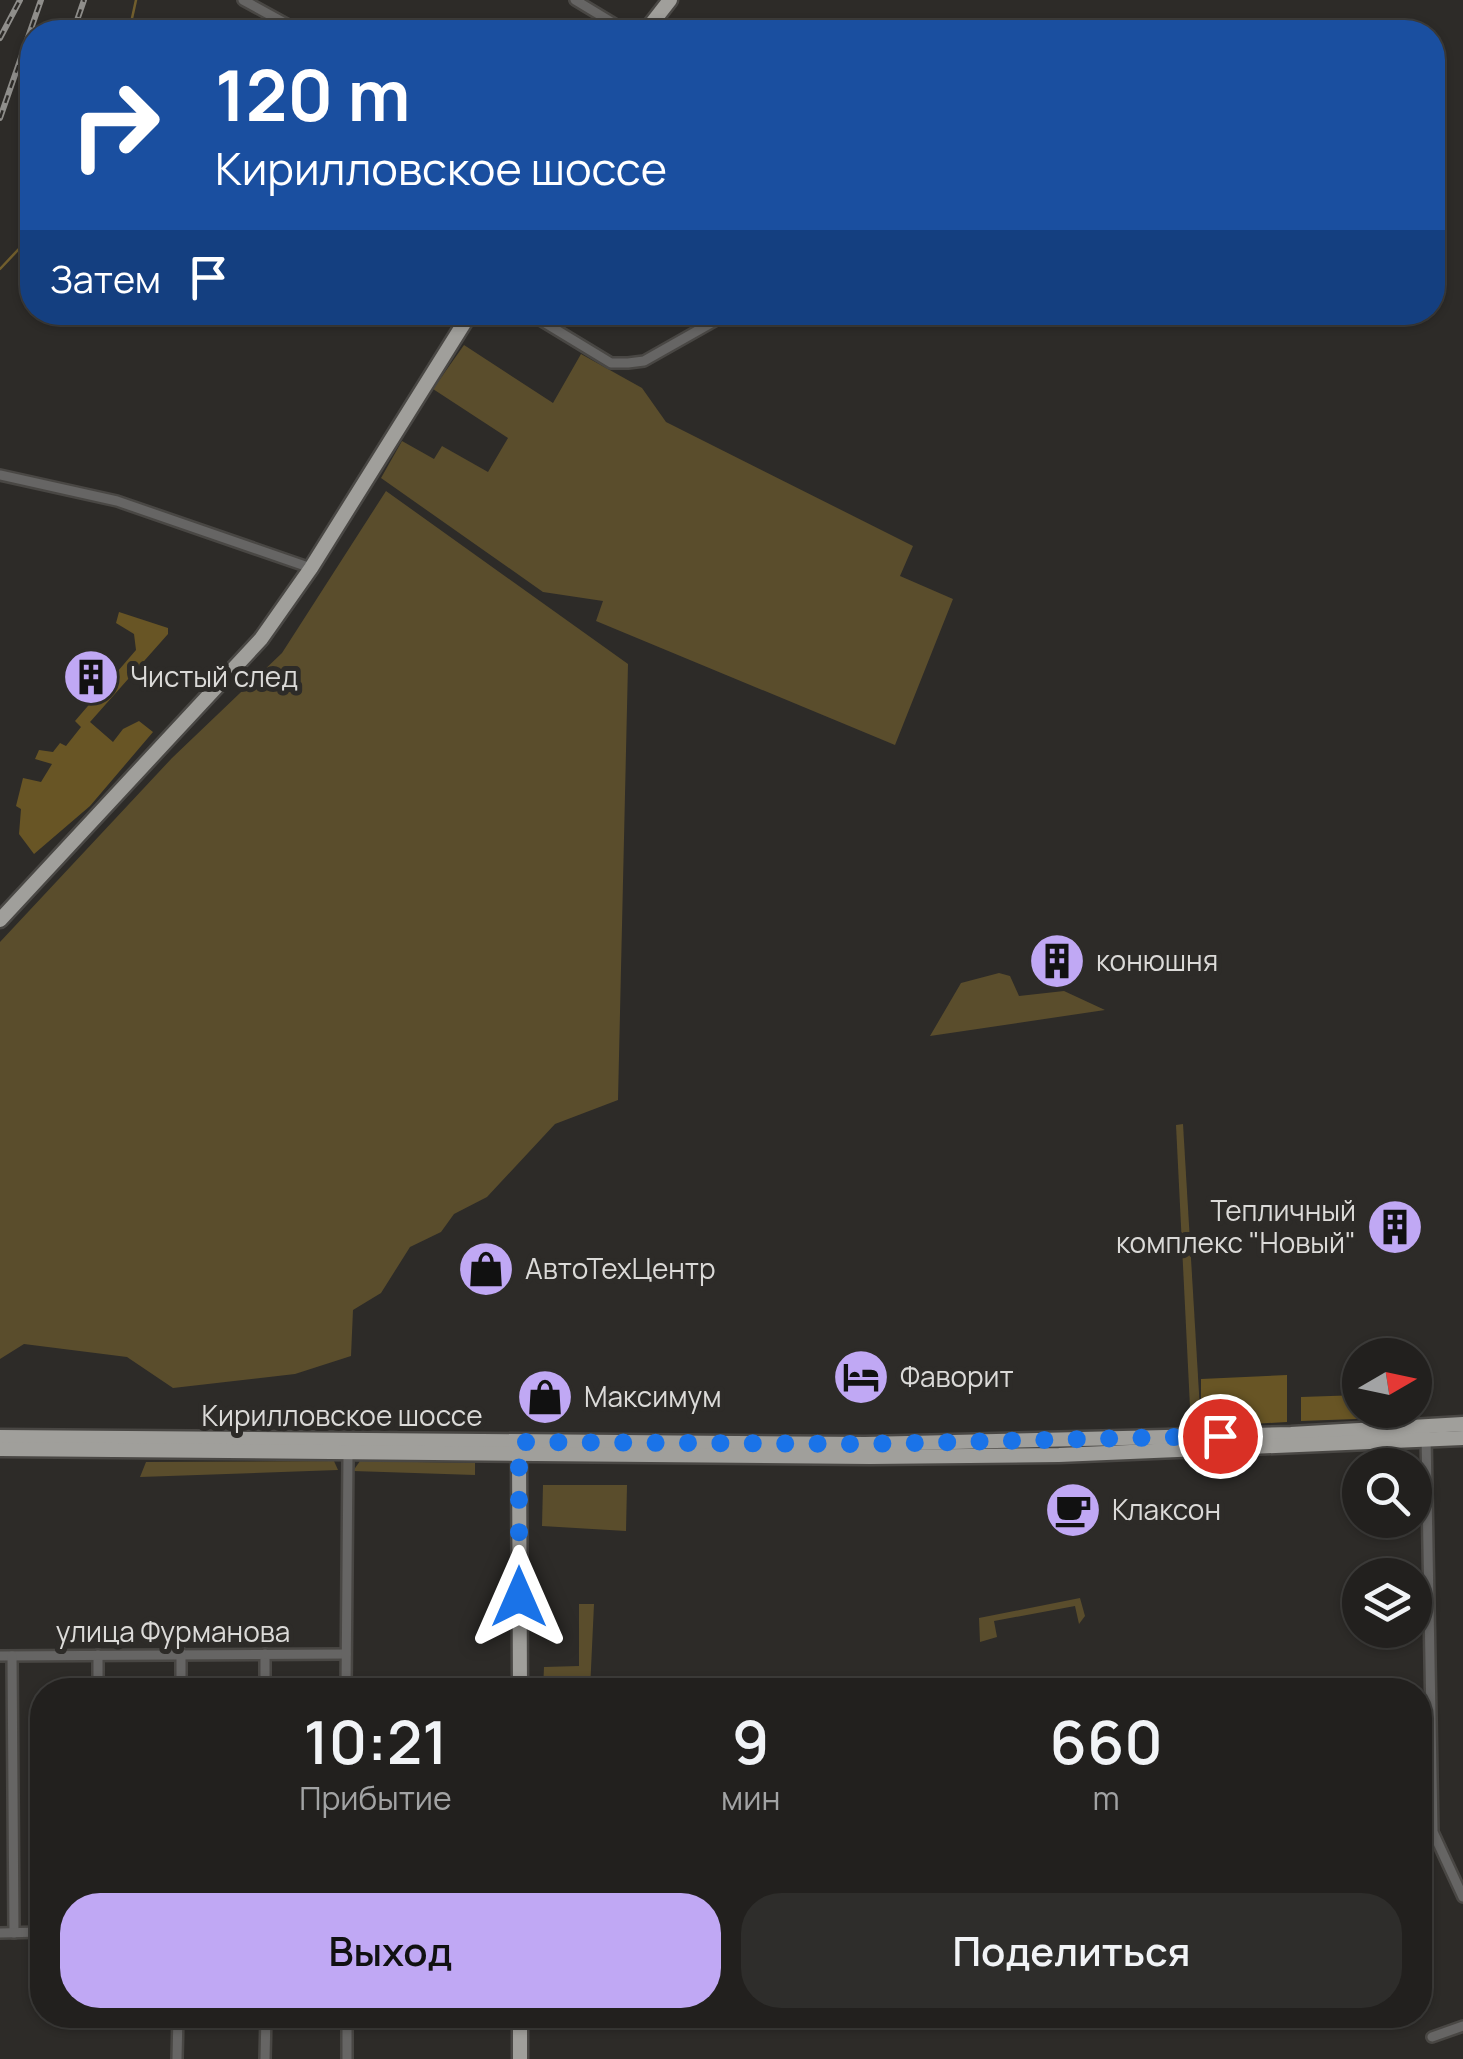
<!DOCTYPE html>
<html lang="ru">
<meta charset="utf-8">
<style>
body{margin:0;font-family:Manrope,sans-serif;background:#2e2d2b;color:#f1f3f6;height:100vh;display:flex;flex-direction:column;font-size:38px;white-space:nowrap}
*{box-sizing:border-box;margin:0}
p{font-size:32px;color:#a2a3a4}
.icon{flex:none;width:55px;height:55px;fill:none;stroke:currentColor;stroke-width:2;stroke-linecap:round;stroke-linejoin:round}
.map{position:relative;flex:1;overflow:hidden}
.drawer{position:absolute;left:30px;top:1678px;width:1402px;height:350px;display:flex;flex-direction:column;background:#22201e;border-radius:40px;box-shadow:0 2px 8px #0004,0 0 0 2px #3f3e3c}
.drawer>*{flex:none}
.guide{position:absolute;left:20px;top:20px;width:1425px;height:305px;border-radius:40px;box-shadow:0 2px 8px #0004,0 0 0 2px #3f3e3c;background:#1a4fa0;color:#fff;overflow:hidden}
.needle{width:65px;rotate:81deg}
.buttons{position:absolute;left:1342px;top:1338px;display:grid;gap:20px}
.buttons a{display:grid;place-items:center;width:90px;height:90px;border-radius:50%;background:#22201e;box-shadow:0 2px 8px #0004,0 0 0 2px #3f3e3c;font-size:50px}
.pin{position:absolute;display:grid;place-items:center;width:85px;height:85px;color:#fff;margin:-42px;border:5px solid #fff;border-radius:50%;box-shadow:0 2px 10px #0007}
.me{position:absolute;width:110px;margin:-55px;rotate:0deg;stroke-linejoin:round;filter:drop-shadow(0 0 8px #0008)}
.turn{display:flex;align-items:center;gap:35px;height:210px;padding:0 30px;font-size:45px}
.turn .icon{width:130px;height:130px;stroke-width:2.5}
.turn b{display:block;font-size:70px;line-height:85px}
.then{display:flex;align-items:center;height:95px;padding:0 30px;background:#0003;gap:20px;font-size:38px}
.eta{display:flex;justify-content:space-evenly;align-items:center;height:170px;text-align:center}
.eta b{font-size:60px;font-weight:600;line-height:70px}
.button{display:flex;gap:20px;margin-top:auto;padding:20px 30px}
.button a{flex:1;height:115px;border-radius:40px;background:#c0a8f4;color:#111;font-size:40px;font-weight:600;line-height:115px;text-align:center}
.button a+a{background:#2e2d2b;color:#f1f3f6}
.map>svg:first-child{display:block}
.green{fill:#5a4d2c}
.forest{fill:#685525}
.lines{fill:none;stroke-linecap:round;stroke-linejoin:round}
.stream{stroke:#715e2d;stroke-width:2.5}
.street-casing{stroke:#494744;stroke-width:14}
.primary-casing{stroke:#494744;stroke-width:19}
.street{stroke:#666564;stroke-width:9}
.primary{stroke:#a09f9b;stroke-width:14}
.rail-casing{stroke:#8f8e8b;stroke-width:6}
.rail{stroke:#2d2b28;stroke-width:2.5;stroke-dasharray:8;stroke-linecap:butt}
.route{stroke:#1a73e8;stroke-width:18;stroke-dasharray:0 32.4}
.labels{text-anchor:middle;stroke-width:10;stroke-linejoin:round;paint-order:stroke}
.poi-label{font-size:28px;fill:#dbdad8;stroke:#2d2b28;text-anchor:start}
.street-label{font-size:28px;fill:#dbdad8;stroke:#2d2b28}
</style>
<div class="map">
<svg width="1463" height="2059" viewBox="0 0 1463 2059">
<rect width="100%" height="100%" fill="#2d2b28"/>
<g class="green">
<polygon points="464,345 553,403 581,354 642,388 666,422 913,546 900,576 953,599 895,745 596,621 603,601 543,592 381,478 402,441 434,459 442,446 488,472 508,438 433,389"/>
<polygon points="386,491 628,664 618,1100 555,1124 487,1197 454,1214 441,1232 410,1247 381,1293 353,1310 351,1356 295,1374 173,1388 127,1357 24,1344 0,1359 0,942 172,758 282,653"/>
<polygon points="999,973 1010,976 1019,996 1064,991 1105,1010 930,1036 961,983"/>
<polygon points="1183,1124 1201,1427 1191,1427 1176,1125"/>
<polygon points="334,1461 338,1470 140,1477 146,1462"/>
<polygon points="360,1461 475,1463 475,1475 353,1471"/>
<polygon points="543,1485 627,1485 626,1531 542,1526"/>
<polygon points="1080,1598 1085,1616 1079,1624 1075,1606 994,1621 997,1637 980,1642 979,1618"/>
<polygon points="579,1604 594,1604 590,1690 543,1690 544,1667 579,1666"/>
</g>
<g class="forest">
<polygon points="119,612 168,628 168,634 90,722 113,742 123,729 139,721 153,732 90,806 34,854 19,834 21,809 16,806 23,778 41,782 52,764 35,759 39,750 53,752 60,743 66,746 81,727 75,721 136,650 134,634 116,623"/>
<polygon points="1287,1375 1287,1422 1201,1427 1201,1379"/>
<polygon points="1360,1395 1360,1410 1413,1410 1410,1417 1301,1421 1301,1397"/>
</g>
<g class="lines">
<g class="stream">
<polyline points="129,32 136,0"/>
<polyline points="0,269 32,235"/>
</g>
<g class="street-casing">
<g id="street">
<polyline points="243,0 301,32"/>
<polyline points="575,0 628,32"/>
<polyline points="527,312 611,363 628,363 644,361 720,318 750,312"/>
<polyline points="0,475 117,501 311,568"/>
<polyline points="1426,1435 1433,1832 1463,1897"/>
<polyline points="265,1654 265,1690"/>
<polyline points="98,1655 98,1690"/>
<polyline points="0,1656 346,1654"/>
<polyline points="12,1656 14,1933"/>
<polyline points="181,1690 181,1653"/>
<polyline points="346,1690 348,1455"/>
<polyline points="0,1933 42,1932"/>
<polyline points="347,2015 347,2059"/>
<polyline points="1432,2037 1463,2026"/>
<polyline points="177,2059 178,2015"/>
<polyline points="265,2059 266,2015"/>
</g>
</g>
<g class="primary-casing">
<g id="primary">
<polyline points="645,32 670,0"/>
<polyline points="0,920 261,639 311,568 471,312"/>
<polyline points="0,1437 865,1444 1291,1434 1463,1424"/>
<polyline points="519,1448 520,1690"/>
<polyline points="0,1449 870,1457 1059,1455 1463,1438"/>
<polyline points="520,2015 520,2059"/>
</g>
</g>
<use href="#street" class="street"/>
<use href="#primary" class="primary"/>
<g class="rail-casing">
<g id="rail">
<polyline points="73,32 84,0"/>
<polyline points="0,38 20,0"/>
<polyline points="0,118 41,0"/>
<polyline points="25,177 32,155"/>
</g>
</g>
<use href="#rail" class="rail"/>
</g>
<g class="lines">
<polyline class="route" points="519,1597 519,1442 865,1444 1220,1436"/>
</g>
<defs>
<g id="building-disc" transform="scale(2.875)"><circle r="9.5" fill="#c0a8f4" stroke="#2d2b28"/><path d="M-4-6H4V6H1V3H-1V6H-4ZM-2.5-4.3h1.7v1.8h-1.7ZM.8-4.3h1.7v1.8H.8ZM-2.5-1h1.7V.8h-1.7ZM.8-1h1.7V.8H.8Z" fill="#111"/></g>
<g id="shop-disc" transform="scale(2.875)"><circle r="9.5" fill="#c0a8f4" stroke="#2d2b28"/><path d="M-5-2.5h2.3a2.7 3.5 0 0 1 5.4 0H5L5.5 6h-11ZM-1.5-2.5h3a1.5 2.3 0 0 0-3 0Z" fill="#111"/></g>
<g id="hotel-disc" transform="scale(2.875)"><circle r="9.5" fill="#c0a8f4" stroke="#2d2b28"/><path d="M-6-4.5h1.5V1H6V5H4.5V3h-9V5H-6ZM-4 0a1.8 1.8 0 1 1 3.6 0ZM.5 0V-2.5h3Q6-2.5 6 0Z" fill="#111"/></g>
<g id="cafe-disc" transform="scale(2.875)"><circle r="9.5" fill="#c0a8f4" stroke="#2d2b28"/><path d="M-5.5-4.5H6V0H3Q3 3.5 0 3.5H-2.5Q-5.5 3.5-5.5 0ZM3-3.2v2h1.7v-2ZM-6 4.5H4V6H-6Z" fill="#111"/></g>
</defs>
<g fill-rule="evenodd">
<use href="#building-disc" x="91" y="677"/>
<use href="#building-disc" x="1057" y="961"/>
<use href="#building-disc" x="1395" y="1227"/>
<use href="#shop-disc" x="486" y="1269"/>
<use href="#hotel-disc" x="861" y="1377"/>
<use href="#shop-disc" x="545" y="1397"/>
<use href="#cafe-disc" x="1073" y="1510"/>
</g>
<g class="labels">
<g class="poi-label">
<text x="130" y="687">Чистый след</text>
<text x="1096" y="971">конюшня</text>
<text x="1356" y="1221" text-anchor="end">Тепличный<tspan x="1356" dy="32">комплекс "Новый"</tspan></text>
<text x="525" y="1279">АвтоТехЦентр</text>
<text x="900" y="1387">Фаворит</text>
<text x="584" y="1407">Максимум</text>
<text x="1112" y="1520">Клаксон</text>
</g>
<g class="street-label">
<text x="342" y="1426">Кирилловское шоссе</text>
<text x="173" y="1642">улица Фурманова</text>
</g>
</g>
</svg>
<div class="buttons">
<a><svg class="needle" viewBox="-14 -14 28 28"><path d="M0-13l5 13h-10z" fill="#e53935"/><path d="M0 13l5-13h-10z" fill="#a2a3a4"/></svg></a>
<a><svg class="icon" aria-label="search" viewBox="0 0 24 24"><circle cx="10" cy="10" r="6"/><path d="M15 15l6 6"/></svg></a>
<a><svg class="icon" aria-label="layers" viewBox="0 0 24 24"><path d="M12 4l9 5-9 5-9-5zM3 14l9 5 9-5"/></svg></a>
</div>
<div class="pin" style="left:1220px;top:1436px;background:#d93025"><svg class="icon" aria-label="arrive" viewBox="0 0 24 24"><path d="M6 21V4h12l-3 4 3 4H6"/></svg></div>
<svg class="me" style="left:519px;top:1597px" viewBox="-20 -20 40 40"><path d="M0-17L14 15 0 8-14 15z" fill="#1a73e8" stroke="#fff" stroke-width="4"/></svg>
<div class="guide">
<div class="turn"><svg class="icon" aria-label="right" viewBox="0 0 24 24"><path d="M7 20v-9h11M14 6l5 5-5 5"/></svg><div><b>120 m</b>Кирилловское шоссе</div></div>
<div class="then">Затем<svg class="icon" aria-label="arrive" viewBox="0 0 24 24"><path d="M6 21V4h12l-3 4 3 4H6"/></svg></div>
</div>
<section class="drawer">
<div class="eta">
<div><b>10:21</b><p>Прибытие</p></div>
<div><b>9</b><p>мин</p></div>
<div><b>660</b><p>m</p></div>
</div>
<div class="button"><a>Выход</a><a>Поделиться</a></div>
</section>
</div>
